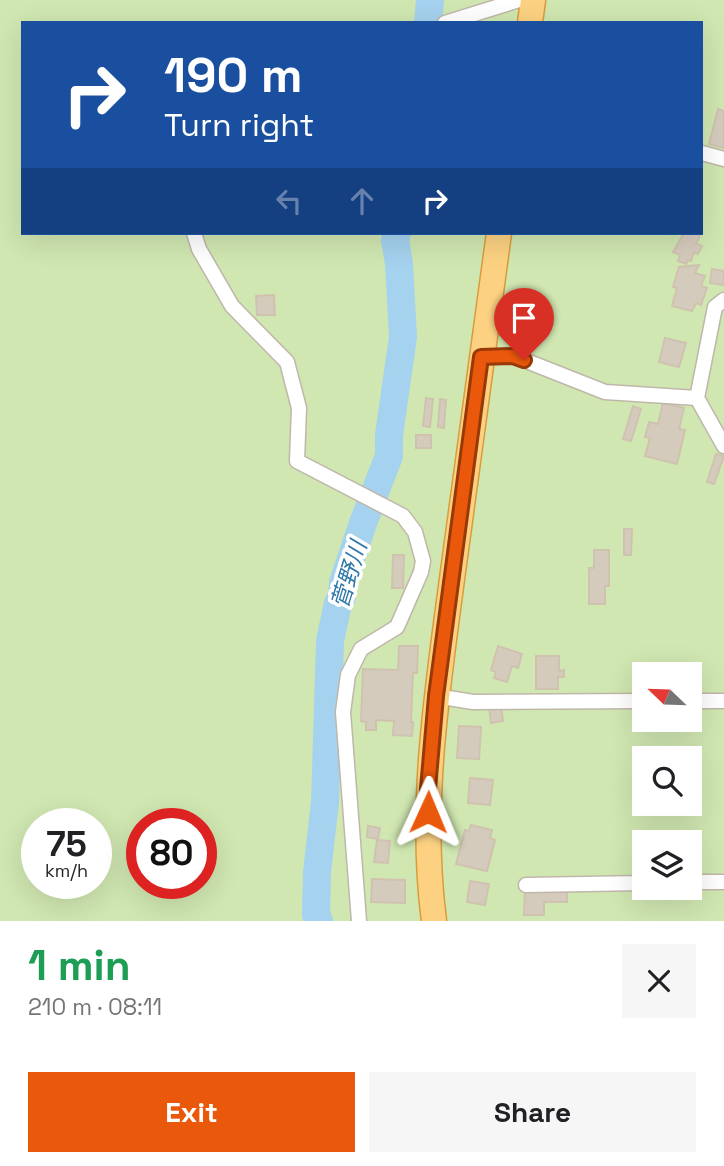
<!DOCTYPE html>
<meta charset="utf-8">
<style>
body{margin:0;font-family:"Space Grotesk","Noto Sans JP",sans-serif;background:#f6f6f6;color:#202124;height:100vh;display:flex;flex-direction:column;font-size:26px;white-space:nowrap}
*{box-sizing:border-box;margin:0}
p{font-size:23px;color:#757577}
.icon{flex:none;width:38px;height:38px;fill:none;stroke:currentColor;stroke-width:2;stroke-linecap:round;stroke-linejoin:round}
.map{position:relative;height:921px;overflow:hidden}
.details{display:flex;flex-direction:column;background:#fff;flex:1}
.details>*{flex:none}
.banner{position:absolute;left:21px;top:21px;width:682px;height:214px;border-radius:0px;box-shadow:0 7px 28px #0002;background:#1a4fa0;color:#fff;overflow:hidden}
.needle{width:46px;rotate:293deg}
.controls{position:absolute;left:632px;top:662px;display:grid;gap:14px}
.controls a{display:grid;place-items:center;width:70px;height:70px;border-radius:0px;background:#fff;box-shadow:0 7px 28px #0002;font-size:35px}
.speed{position:absolute;left:21px;top:808px;display:flex;gap:14px;font-size:35px;font-weight:700;text-align:center}
.speed>*{display:grid;place-content:center;width:91px;height:91px;border-radius:50%;background:#fff;box-shadow:0 7px 28px #0002;line-height:1}
.speed small{font-size:18px;font-weight:400}
.speed .limit{border:10px solid #d22;background:#fff;color:#111}
.pin{position:absolute;display:grid;place-items:center;width:60px;height:60px;color:#fff;margin:-72px -30px;border-radius:50% 50% 50% 0;rotate:-45deg;box-shadow:0 0 7px #0007}
.pin .icon{rotate:45deg}
.me{position:absolute;width:77px;margin:-38px;rotate:1deg;stroke-linejoin:round;filter:drop-shadow(0 0 5px #0008)}
.turn{display:flex;align-items:center;gap:24px;height:147px;padding:0 28px;font-size:32px}
.turn .icon{width:91px;height:91px;stroke-width:2.5}
.turn b{display:block;font-size:49px;line-height:60px}
.lanes{display:flex;align-items:center;height:66px;padding:0 28px;background:#0003;justify-content:center;gap:35px;direction:ltr}
.lanes .off{opacity:.35}
.round{display:grid;place-items:center;flex:none;width:74px;height:74px;border-radius:0px;background:#f6f6f6}
.headline{display:flex;align-items:center;justify-content:space-between;height:119px;padding:0 28px}
h1{font-size:42px;font-weight:700;line-height:52px;color:#1e9e55}
.cta{display:flex;gap:14px;margin-top:auto;padding:14px 28px}
.cta a{flex:1;height:80px;border-radius:0px;background:#ea580c;color:#fff;font-size:28px;font-weight:700;line-height:80px;text-align:center}
.cta a+a{background:#f6f6f6;color:#202124}
.map>svg:first-child{display:block}
.green{fill:#d0e7b1;fill-rule:evenodd}
.lines{fill:none;stroke-linecap:round;stroke-linejoin:round}
.river{stroke:#a5d2ef;stroke-width:28}
.building{fill:#d5cbbd;stroke:#cfc3b0;stroke-width:2}
.minor-casing{stroke:#bfb7aa;stroke-width:17}
.trunk-casing{stroke:#da9c3a;stroke-width:27}
.minor{stroke:#fff;stroke-width:14}
.trunk{stroke:#fcd282;stroke-width:24}
.route-casing{stroke:#983908;stroke-width:18}
.route{stroke:#ea580c;stroke-width:12}
.labels{text-anchor:middle;stroke-width:7;stroke-linejoin:round;paint-order:stroke}
.water-label{font-size:23px;font-style:italic;fill:#2f78a9;stroke:#fff}
</style>
<div class="map">
<svg width="724" height="921" viewBox="0 0 724 921">
<rect width="100%" height="100%" fill="#f3f0e8"/>
<path class="green" d="M0 0H724V921H0ZM23 23H702V233H23ZM644 674H690V719H644ZM644 758H690V803H644ZM37 824H96V884H37ZM142 824H201V884H142ZM644 842H690V887H644Z"/>
<g class="lines">
<g class="river">
<polyline points="428,23 430,0"/>
<polyline points="319,921 316,915 317,872 325,802 330,641 338,603 342,597 343,583 363,523 389,456 389,435 403,337 399,264 395,240 397,233"/>
</g>
</g>
<g class="building">
<polygon points="718,109 724,111 724,148 709,144"/>
<polygon points="684,233 701,233 696,244 702,246 698,254 694,252 691,261 688,260 686,264 678,261 680,255 673,252"/>
<polygon points="699,265 695,273 705,276 701,286 707,288 701,305 696,303 692,311 672,306 677,288 673,287 679,267"/>
<polygon points="712,269 724,271 724,285 710,283"/>
<polygon points="274,295 275,315 257,315 256,296"/>
<polygon points="665,338 686,343 679,367 659,362"/>
<polygon points="426,398 433,399 430,427 423,426"/>
<polygon points="440,399 446,400 444,428 438,427"/>
<polygon points="663,403 684,408 679,429 685,430 677,464 645,456 650,438 645,437 649,422 658,424"/>
<polygon points="633,406 641,409 631,441 623,439"/>
<rect x="416" y="435" width="15" height="13"/>
<polygon points="716,454 724,456 714,484 707,482"/>
<polygon points="624,529 632,529 631,555 624,555"/>
<polygon points="594,550 609,550 609,586 605,586 605,604 589,604 589,568 594,568"/>
<polygon points="393,555 404,555 403,588 392,588"/>
<polygon points="399,646 418,646 417,673 413,673 411,722 413,722 412,736 393,735 394,721 376,720 376,730 366,730 366,722 361,721 363,669 398,670"/>
<polygon points="498,646 522,654 518,668 512,666 507,682 494,678 496,672 491,670"/>
<polygon points="536,656 559,656 559,671 564,670 564,677 558,677 558,689 536,689"/>
<polygon points="501,706 503,721 491,723 489,707"/>
<polygon points="459,726 481,727 479,759 457,758"/>
<polygon points="470,778 493,780 490,805 468,803"/>
<polygon points="471,825 492,830 490,838 495,840 487,871 456,864 465,830 469,831"/>
<polygon points="368,826 380,828 378,839 367,837"/>
<polygon points="377,840 390,841 388,863 374,862"/>
<polygon points="372,879 405,880 405,903 371,902"/>
<polygon points="470,881 489,884 485,905 467,902"/>
<polygon points="525,889 567,890 567,902 544,902 544,915 524,915"/>
</g>
<g class="lines">
<g class="minor-casing">
<g id="minor">
<polyline points="445,23 519,0"/>
<polyline points="702,153 724,159"/>
<polyline points="194,233 199,249 232,306 287,362 299,408 297,461 403,516 415,532 423,561 421,572 397,627 361,649 348,675 343,712 359,921"/>
<polyline points="724,300 715,307 697,398 724,446"/>
<polyline points="481,357 512,356 524,360 605,392 697,398"/>
<polyline points="436,696 473,702 644,701"/>
<polyline points="690,701 724,701"/>
<polyline points="690,882 724,882"/>
<polyline points="526,885 644,883"/>
</g>
</g>
<g class="trunk-casing">
<g id="trunk">
<polyline points="530,23 533,0"/>
<path d="M434 921C419 807 437 692 452 579 467 463 483 348 499 233"/>
</g>
</g>
<use href="#minor" class="minor"/>
<use href="#trunk" class="trunk"/>
</g>
<g class="lines">
<g class="route-casing">
<polyline id="route" points="428,812 428,789 436,696 481,357 513,356 524,360"/>
</g>
<use href="#route" class="route"/>
</g>
<g class="labels">
<g class="water-label">
<text transform="translate(349 575) rotate(-73)" y="8">菅野川</text>
</g>
</g>
</svg>
<div class="controls">
<a><svg class="needle" viewBox="-14 -14 28 28"><path d="M0-13l5 13h-10z" fill="#e53935"/><path d="M0 13l5-13h-10z" fill="#757577"/></svg></a>
<a><svg class="icon" aria-label="search" viewBox="0 0 24 24"><circle cx="10" cy="10" r="6"/><path d="M15 15l6 6"/></svg></a>
<a><svg class="icon" aria-label="layers" viewBox="0 0 24 24"><path d="M12 4l9 5-9 5-9-5zM3 14l9 5 9-5"/></svg></a>
</div>
<div class="speed"><div>75<small>km/h</small></div><div class="limit">80</div></div>
<div class="pin" style="left:524px;top:360px;background:#d93025"><svg class="icon" aria-label="arrive" viewBox="0 0 24 24"><path d="M6 21V4h12l-3 4 3 4H6"/></svg></div>
<svg class="me" style="left:428px;top:812px" viewBox="-20 -20 40 40"><path d="M0-17L14 15 0 8-14 15z" fill="#ea580c" stroke="#fff" stroke-width="4"/></svg>
<div class="banner">
<div class="turn"><svg class="icon" aria-label="right" viewBox="0 0 24 24"><path d="M7 20v-9h11M14 6l5 5-5 5"/></svg><div><b>190 m</b>Turn right</div></div>
<div class="lanes"><svg class="icon off" aria-label="left" viewBox="0 0 24 24"><path d="M17 20v-9H6M10 6l-5 5 5 5"/></svg><svg class="icon off" aria-label="ahead" viewBox="0 0 24 24"><path d="M12 20V5M6 11l6-6 6 6"/></svg><svg class="icon" aria-label="right" viewBox="0 0 24 24"><path d="M7 20v-9h11M14 6l5 5-5 5"/></svg></div>
</div>
</div>
<section class="details">
<div class="headline"><div><h1>1 min</h1><p>210 m · 08:11</p></div><a class="round"><svg class="icon" aria-label="close" viewBox="0 0 24 24"><path d="M6 6l12 12M18 6L6 18"/></svg></a></div>
<div class="cta"><a>Exit</a><a>Share</a></div>
</section>
